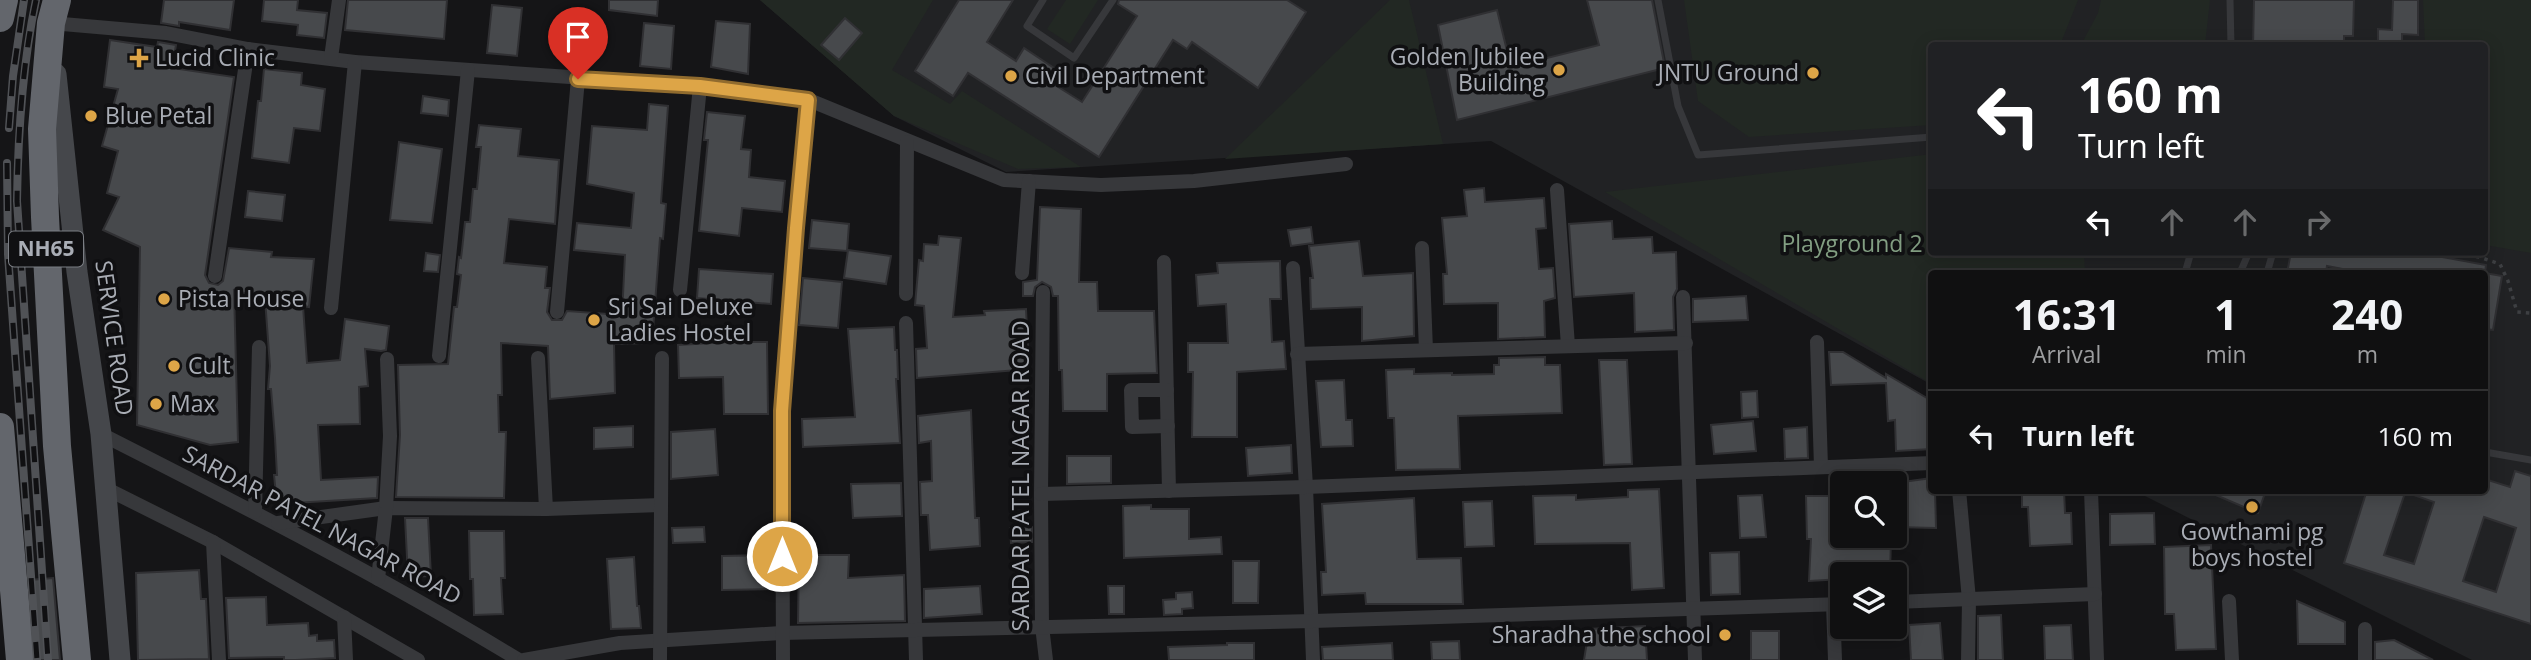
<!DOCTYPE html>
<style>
body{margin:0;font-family:"Open Sans",sans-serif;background:#1e1e1f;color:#f1f3f6;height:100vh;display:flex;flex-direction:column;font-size:26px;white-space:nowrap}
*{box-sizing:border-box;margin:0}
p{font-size:23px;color:#9c9d9f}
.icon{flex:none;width:38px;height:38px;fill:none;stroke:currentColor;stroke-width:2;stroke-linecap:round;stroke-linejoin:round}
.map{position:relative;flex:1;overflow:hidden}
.side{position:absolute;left:1928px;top:270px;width:560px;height:224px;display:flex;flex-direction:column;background:#101011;border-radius:7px;box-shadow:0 4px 18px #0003,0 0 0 2px #303031}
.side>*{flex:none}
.hud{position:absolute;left:1928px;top:42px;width:560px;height:214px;border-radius:7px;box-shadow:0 4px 18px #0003,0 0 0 2px #303031;background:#202124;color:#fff;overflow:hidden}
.controls{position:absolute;left:1830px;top:471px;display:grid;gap:14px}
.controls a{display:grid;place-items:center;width:77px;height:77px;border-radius:7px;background:#101011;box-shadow:0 4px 18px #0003,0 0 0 2px #303031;font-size:35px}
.pin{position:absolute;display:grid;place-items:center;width:60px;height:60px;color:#fff;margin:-72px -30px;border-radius:50% 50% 50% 0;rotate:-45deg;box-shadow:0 0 7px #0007}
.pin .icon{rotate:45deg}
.me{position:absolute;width:77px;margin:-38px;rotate:0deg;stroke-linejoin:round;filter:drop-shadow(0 0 5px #0008)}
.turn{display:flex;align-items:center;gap:24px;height:147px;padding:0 35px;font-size:32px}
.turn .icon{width:91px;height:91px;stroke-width:2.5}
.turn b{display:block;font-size:49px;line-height:60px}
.lanes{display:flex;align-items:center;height:66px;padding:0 35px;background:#0003;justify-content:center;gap:35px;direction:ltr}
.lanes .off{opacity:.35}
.eta{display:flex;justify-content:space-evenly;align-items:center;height:119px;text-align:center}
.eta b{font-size:42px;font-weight:700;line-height:49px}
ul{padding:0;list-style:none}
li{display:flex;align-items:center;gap:21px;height:91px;padding:0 35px;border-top:2px solid #303031}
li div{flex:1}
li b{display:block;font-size:26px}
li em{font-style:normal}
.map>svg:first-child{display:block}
.built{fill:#212224;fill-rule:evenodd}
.green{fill:#222823}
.building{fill:#47494c;stroke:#303033;stroke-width:2;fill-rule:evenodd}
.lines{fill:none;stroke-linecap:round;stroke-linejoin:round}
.path{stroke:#3d3f42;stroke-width:3.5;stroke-dasharray:3.5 5;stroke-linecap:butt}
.lane{stroke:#37383b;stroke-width:7}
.street{stroke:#37383b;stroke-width:14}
.secondary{stroke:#45474b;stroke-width:21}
.highway{stroke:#63666c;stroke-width:28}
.rail-casing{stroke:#505256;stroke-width:8}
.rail{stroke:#101012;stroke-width:5;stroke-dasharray:16;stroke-linecap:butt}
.route-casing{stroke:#906b2e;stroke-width:18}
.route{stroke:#dda547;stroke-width:12}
.poi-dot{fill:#dda547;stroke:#101012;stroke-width:2.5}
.labels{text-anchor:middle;stroke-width:7;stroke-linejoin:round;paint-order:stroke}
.shield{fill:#101012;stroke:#7b7e84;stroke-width:2}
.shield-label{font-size:21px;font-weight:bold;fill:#a9adb5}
.poi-label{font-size:23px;fill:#a9adb5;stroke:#101012;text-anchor:start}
.park-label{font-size:23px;fill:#829e82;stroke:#101012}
.street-label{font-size:23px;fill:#a9adb5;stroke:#101012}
</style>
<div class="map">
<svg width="2531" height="660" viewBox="0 0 2531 660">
<rect width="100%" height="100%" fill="#151517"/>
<path class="built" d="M760 0H2531V660H2472L2133 490H2485V273H1932V385L1491 141 1006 172 894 116ZM1932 46H2485V252H1932Z"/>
<g class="green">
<polygon points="760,0 933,0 892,70 950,104 962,91 1081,167 1018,169 894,116"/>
<polygon points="1066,0 1098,0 1070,44 1047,29"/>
<polygon points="1390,0 1409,0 1443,144 1225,159"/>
<polygon points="1684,0 2078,0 2060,45 1932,46 1932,125 1749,137 1698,101"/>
<polygon points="2101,0 2210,0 2205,45 2081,45 2098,13"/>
<polygon points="2423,0 2531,0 2531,253 2485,245 2485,46 2425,45"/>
<polygon points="1932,154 1932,252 2084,252 2085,273 1932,273 1932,384 1605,192"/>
</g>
<g class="building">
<polygon points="164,0 234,0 230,30 179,22 179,26 161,23"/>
<polygon points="264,0 298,0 297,10 327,13 324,38 297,35 298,25 262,21"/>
<polygon points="348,0 447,0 444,39 345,30"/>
<polygon points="609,0 658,0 657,16 609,10"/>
<polygon points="959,0 1013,0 987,42 1016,61 1024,48 1054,68 1047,80 1082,102 1137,16 1118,4 1119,0 1287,0 1306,12 1258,88 1192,42 1187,49 1173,40 1099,157 968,73 953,96 915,71"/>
<polygon points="1587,0 1652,0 1665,68 1457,120 1438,25 1497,10 1511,67 1599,45"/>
<polygon points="2254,0 2354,0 2353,36 2344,36 2344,46 2253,46"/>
<polygon points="2393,0 2418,0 2418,35 2402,34 2402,46 2378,46 2378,29 2392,30"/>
<polygon points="492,5 522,8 517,56 487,53"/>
<polygon points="845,18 862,33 839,60 821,45"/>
<polygon points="716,21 750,24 748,74 711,67"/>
<polygon points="644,23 674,26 671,69 640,66"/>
<polygon points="110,40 157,47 158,42 176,45 172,68 234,77 205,275 209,283 218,285 223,281 229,248 272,252 271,257 314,259 309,307 303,306 307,363 340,360 345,319 389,326 386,350 381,351 365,349 368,386 359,387 360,424 318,425 321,480 378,477 377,498 277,504 274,475 277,475 275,438 271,389 268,389 270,366 265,299 234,290 238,442 210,445 137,425 140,247 103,230 119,197 107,193 118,151 102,146 118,89 104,87"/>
<polygon points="264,69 302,73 301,85 325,89 320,131 294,128 289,163 252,158 258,101 261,101"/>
<polygon points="423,96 449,100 448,116 421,113"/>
<polygon points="649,104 668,106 661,203 666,204 663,239 660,238 652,343 614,344 615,393 550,399 548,346 501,343 502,395 498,395 499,432 506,432 504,498 396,497 400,435 398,365 448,364 454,307 457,307 461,275 457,274 459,257 461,258 462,250 465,222 470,222 473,189 477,189 481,147 476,147 479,125 521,129 518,156 559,160 555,224 509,219 504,263 547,267 545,288 550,288 547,312 552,320 562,320 567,311 622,315 625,255 574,250 577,223 631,228 634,193 587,184 592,126 647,130"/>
<polygon points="707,112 745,116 741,149 751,150 749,177 785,181 782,212 742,208 739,236 699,231 708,140 704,140"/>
<polygon points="399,142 442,149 432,223 390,220"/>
<polygon points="1484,188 1485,202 1544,198 1546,228 1536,229 1539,269 1553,268 1555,298 1544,301 1545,337 1498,339 1498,303 1444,304 1443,274 1447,274 1442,218 1467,216 1464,190"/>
<polygon points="248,191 285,195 282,221 245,217"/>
<polygon points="1040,207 1081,209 1079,282 1097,282 1098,311 1154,311 1157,373 1107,374 1107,411 1063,411 1062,370 1059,370 1058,296 1053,296 1051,287 1042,282 1035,287 1033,296 1023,296 1023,282 1037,280"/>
<polygon points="812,220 849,224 847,251 809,248"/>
<polygon points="1612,221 1613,239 1652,237 1653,253 1676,252 1677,289 1673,297 1674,330 1635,332 1634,293 1574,297 1569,224"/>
<polygon points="1311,227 1313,243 1291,246 1288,230"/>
<polygon points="939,236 961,238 953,317 985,315 984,311 1026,309 1029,369 917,378 916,349 927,348 924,306 915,305 919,260 923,261 924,244 938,245"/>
<polygon points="1359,241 1363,276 1413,273 1414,336 1362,341 1362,307 1311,309 1310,278 1313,278 1309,246"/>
<polygon points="848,250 891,256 886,284 844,278"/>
<polygon points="2291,252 2415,252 2486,265 2485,273 2363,273 2327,266 2326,273 2287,273"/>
<polygon points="426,253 440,255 438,272 424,271"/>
<polygon points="1280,261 1281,299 1270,299 1272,342 1284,341 1286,369 1237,372 1237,437 1192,437 1193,372 1188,372 1188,343 1228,343 1226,304 1198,306 1196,275 1218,273 1217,263"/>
<polygon points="699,269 773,274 771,304 697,298"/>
<polygon points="2485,273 2502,276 2493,330 2485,329"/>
<polygon points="803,278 842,282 838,328 799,325"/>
<polygon points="1746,296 1748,320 1693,322 1693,299"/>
<polygon points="894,327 895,350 897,350 898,379 896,379 900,443 803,447 802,419 855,417 848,329"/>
<polygon points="728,342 767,342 768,414 724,414 723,377 679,378 678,345"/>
<polygon points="1829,352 1843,352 1886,378 1886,374 1932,401 1932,449 1896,451 1895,420 1888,421 1886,383 1831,385"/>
<polygon points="1545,357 1545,365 1560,365 1562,413 1458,416 1460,469 1396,470 1394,418 1388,418 1386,370 1414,369 1414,374 1452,373 1452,375 1494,374 1494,365 1499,365 1499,358"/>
<polygon points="1599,360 1627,360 1632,464 1604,465"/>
<polygon points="1344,380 1346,420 1352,420 1353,446 1321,447 1316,381"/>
<polygon points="1757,391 1758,417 1742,418 1741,392"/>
<polygon points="971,410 975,518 979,518 980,546 930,550 928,515 921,515 920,482 932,481 931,441 919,443 918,416"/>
<polygon points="1753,421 1756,451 1714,454 1711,425"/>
<polygon points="633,426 633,447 594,449 594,428"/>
<polygon points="1807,427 1808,458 1785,459 1784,429"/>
<polygon points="715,429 718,475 671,479 671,432"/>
<polygon points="1291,445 1292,473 1248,476 1246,448"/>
<polygon points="1067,456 1111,456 1111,483 1067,484"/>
<path d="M2515 471 2531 476V624L2344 563 2367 490H2406L2384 555 2414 564 2434 502 2408 493V490H2485V479L2510 487ZM2484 517 2516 528 2496 592 2463 581Z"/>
<polygon points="1932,478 1932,490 1935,490 1936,528 1895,527 1895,483"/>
<polygon points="901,483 902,516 853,518 851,484"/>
<polygon points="1659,489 1664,588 1632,590 1630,543 1535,544 1533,496 1576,495 1576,500 1628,497 1628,490"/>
<polygon points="2022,490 2064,490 2065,513 2071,513 2072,544 2030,546 2028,507 2022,507"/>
<polygon points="2204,490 2266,490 2258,513"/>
<polygon points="1762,495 1766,537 1740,538 1738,496"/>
<polygon points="1806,496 1835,496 1837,542 1891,539 1890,574 1843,574 1843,579 1809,581 1811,539 1807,539"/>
<polygon points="1414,498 1417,559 1461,558 1463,604 1366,604 1365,593 1322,595 1321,572 1326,572 1322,504"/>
<polygon points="1492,501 1494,546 1465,547 1463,502"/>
<polygon points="1151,505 1151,509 1189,509 1189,539 1221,537 1222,554 1124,558 1123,506"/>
<polygon points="2154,513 2155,544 2110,545 2110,514"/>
<polygon points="405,518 428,518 431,576 408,577"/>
<polygon points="704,527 705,542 673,543 672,528"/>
<polygon points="1032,527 1032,542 1011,543 1010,528"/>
<polygon points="469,531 504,531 505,578 501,578 503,614 474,615 473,579 470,579"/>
<polygon points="2211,545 2216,649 2176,650 2174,614 2165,614 2164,547"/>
<polygon points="1739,552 1740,594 1711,595 1710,553"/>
<polygon points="770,555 771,589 722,590 722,556"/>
<polygon points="799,555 849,555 848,578 904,575 905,621 798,623"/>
<polygon points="634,557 637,606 639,606 641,628 611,629 607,559"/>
<polygon points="1233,561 1259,561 1258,603 1233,603"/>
<polygon points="199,570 201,599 206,599 209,659 138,660 136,573"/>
<polygon points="53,578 60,660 36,660 30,580"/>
<polygon points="980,586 982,614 924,618 924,589"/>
<polygon points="1108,586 1124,586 1124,614 1109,614"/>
<polygon points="1192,592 1193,608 1182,609 1182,614 1164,615 1163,600 1176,599 1176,593"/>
<polygon points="266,597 267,625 308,623 309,636 317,635 317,641 334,640 335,658 296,660 284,660 284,657 229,658 226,598"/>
<polygon points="2297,601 2345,622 2345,644 2298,644"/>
<polygon points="2001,615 2003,660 1978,660 1978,616"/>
<polygon points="1940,623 1943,660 1911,660 1909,625"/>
<polygon points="2071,625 2073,660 2045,660 2044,626"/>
<polygon points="1645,626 1647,660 1584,660 1589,629"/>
<rect x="1751" y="631" width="28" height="29"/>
<polygon points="2394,640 2433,660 2375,660 2375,642"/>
<polygon points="1459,641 1460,660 1432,660 1431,642"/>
<polygon points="1227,643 1254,643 1254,660 1169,660 1168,647 1227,645"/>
<polygon points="1392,643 1393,660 1323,660 1322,647"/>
</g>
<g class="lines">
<polyline class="path" points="2451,252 2479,257 2500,264 2508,281 2517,312 2531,313"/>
<g class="lane">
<polyline points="1043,0 1027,26 1074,58 1113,0"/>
<polyline points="1658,0 1678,106 1698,155 1932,137"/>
<polyline points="2230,0 2231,46"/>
<polyline points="2185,273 2191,252"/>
<polyline points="2240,273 2249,252"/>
<polyline points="2267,273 2273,252"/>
<polyline points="2485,452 2531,460"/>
</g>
<g class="street">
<polyline points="51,23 166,33 248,49 355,62 700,86 809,100 1004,180 1101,185 1194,181 1346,164"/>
<polyline points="331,58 339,0"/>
<polyline points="1557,190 1568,346"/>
<polyline points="1422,248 1426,350"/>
<polyline points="1164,262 1169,491"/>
<polyline points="1293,268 1306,487 1313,660"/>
<polyline points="1022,273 1029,181"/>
<polyline points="215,276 248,49"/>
<polyline points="680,290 700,86"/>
<polyline points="1043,292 1041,494 1042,626 1046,660"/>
<polyline points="906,294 907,142"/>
<polyline points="1683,297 1695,660"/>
<polyline points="331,308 355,62"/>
<polyline points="557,312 578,79"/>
<polyline points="906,323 916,660"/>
<polyline points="1817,342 1821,467"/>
<polyline points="1297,354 1686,343"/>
<polyline points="439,356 468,70"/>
<polyline points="538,358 546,509"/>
<polyline points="1167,390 1131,390 1132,427 1168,426"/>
<path d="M101 434C243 506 384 578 519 660"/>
<polyline points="105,488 213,542 418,660"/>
<polyline points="1959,490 1969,600 1968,660"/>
<polyline points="2091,490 2097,660"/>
<polyline points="1041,494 1306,487 1932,463"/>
<polyline points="255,512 259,347"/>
<polyline points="278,523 386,508 546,509 661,505"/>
<polyline points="213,542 219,660"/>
<polyline points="378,579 386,508 390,436 387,359"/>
<polyline points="2229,601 2232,660"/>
<polyline points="1895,602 2095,594"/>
<polyline points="1833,604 1835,660"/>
<polyline points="344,617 346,660"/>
<polyline points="2365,629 2365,660"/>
<polyline points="524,660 620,643 781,633 1313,621 1843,604"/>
<polyline points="660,660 662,358"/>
<polyline points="783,660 782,411 796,228 809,100"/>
</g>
<polyline class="secondary" points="56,74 77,272 101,434 120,660"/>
<g class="highway">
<polyline points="57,0 51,23 42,129 45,217 57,446 77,660"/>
<polyline points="0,18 4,0"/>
<polyline points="0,427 20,660"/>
</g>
<g class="rail-casing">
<g id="rail">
<path d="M36 0C22 66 18 133 17 201L48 660"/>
<polyline points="9,128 13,76 24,0"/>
<polyline points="7,163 8,254 37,660"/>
</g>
</g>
<use href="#rail" class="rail"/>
</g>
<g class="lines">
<g class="route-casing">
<polyline id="route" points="578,79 700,86 808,100 796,228 782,411 782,556"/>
</g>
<use href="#route" class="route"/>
</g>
<g class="poi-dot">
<path d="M135.5 47.5h7v7h7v7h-7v7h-7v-7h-7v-7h7z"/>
<circle cx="1559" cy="70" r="7"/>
<circle cx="1813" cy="73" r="7"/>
<circle cx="1011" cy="76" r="7"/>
<circle cx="91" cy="116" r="7"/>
<circle cx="164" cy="299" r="7"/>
<circle cx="594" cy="320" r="7"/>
<circle cx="174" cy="366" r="7"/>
<circle cx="156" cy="404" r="7"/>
<circle cx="2252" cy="507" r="7"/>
<circle cx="1725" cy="635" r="7"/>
</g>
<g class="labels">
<rect class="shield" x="9" y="231.5" width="74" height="35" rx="5"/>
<g class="shield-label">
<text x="46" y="256">NH65</text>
</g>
<g class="poi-label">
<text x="1545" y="65" text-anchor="end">Golden Jubilee<tspan x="1545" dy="26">Building</tspan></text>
<text x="155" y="66">Lucid Clinic</text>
<text x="1799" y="81" text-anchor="end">JNTU Ground</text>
<text x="1025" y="84">Civil Department</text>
<text x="105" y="124">Blue Petal</text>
<text x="178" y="307">Pista House</text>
<text x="608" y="315">Sri Sai Deluxe<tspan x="608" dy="26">Ladies Hostel</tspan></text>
<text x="188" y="374">Cult</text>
<text x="170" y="412">Max</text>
<text x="2252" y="540" text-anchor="middle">Gowthami pg<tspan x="2252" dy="26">boys hostel</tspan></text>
<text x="1711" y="643" text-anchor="end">Sharadha the school</text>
</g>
<g class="park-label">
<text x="1852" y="252">Playground 2</text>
</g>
<g class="street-label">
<text transform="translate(114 338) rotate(82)" y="8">SERVICE ROAD</text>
<text transform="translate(1021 476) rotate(-90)" y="8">SARDAR PATEL NAGAR ROAD</text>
<text transform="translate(322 525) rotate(28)" y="8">SARDAR PATEL NAGAR ROAD</text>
</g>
</g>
</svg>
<div class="controls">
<a><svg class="icon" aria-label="search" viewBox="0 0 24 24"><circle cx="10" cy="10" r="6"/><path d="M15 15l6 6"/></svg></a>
<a><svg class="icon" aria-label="layers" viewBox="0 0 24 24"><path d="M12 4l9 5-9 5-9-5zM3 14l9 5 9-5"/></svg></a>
</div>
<div class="pin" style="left:578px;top:79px;background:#d93025"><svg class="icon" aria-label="arrive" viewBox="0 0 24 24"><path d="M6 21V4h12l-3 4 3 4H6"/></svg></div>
<svg class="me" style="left:782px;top:556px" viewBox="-20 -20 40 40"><circle r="17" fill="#dda547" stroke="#fff" stroke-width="3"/><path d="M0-11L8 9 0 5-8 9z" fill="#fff"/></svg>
<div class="hud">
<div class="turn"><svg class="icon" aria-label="left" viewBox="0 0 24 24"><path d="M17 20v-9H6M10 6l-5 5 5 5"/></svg><div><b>160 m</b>Turn left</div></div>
<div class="lanes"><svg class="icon" aria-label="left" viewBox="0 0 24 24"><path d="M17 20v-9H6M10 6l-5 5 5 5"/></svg><svg class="icon off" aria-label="ahead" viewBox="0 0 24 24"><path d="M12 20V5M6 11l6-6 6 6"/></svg><svg class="icon off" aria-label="ahead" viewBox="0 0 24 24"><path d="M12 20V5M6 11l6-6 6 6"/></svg><svg class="icon off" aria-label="right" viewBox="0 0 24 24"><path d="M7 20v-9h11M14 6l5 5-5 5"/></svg></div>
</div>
<section class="side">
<div class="eta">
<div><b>16:31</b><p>Arrival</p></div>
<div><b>1</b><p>min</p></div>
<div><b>240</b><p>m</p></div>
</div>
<ul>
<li><svg class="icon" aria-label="left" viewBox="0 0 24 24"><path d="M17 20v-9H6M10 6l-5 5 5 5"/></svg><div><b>Turn left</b></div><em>160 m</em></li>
</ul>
</section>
</div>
